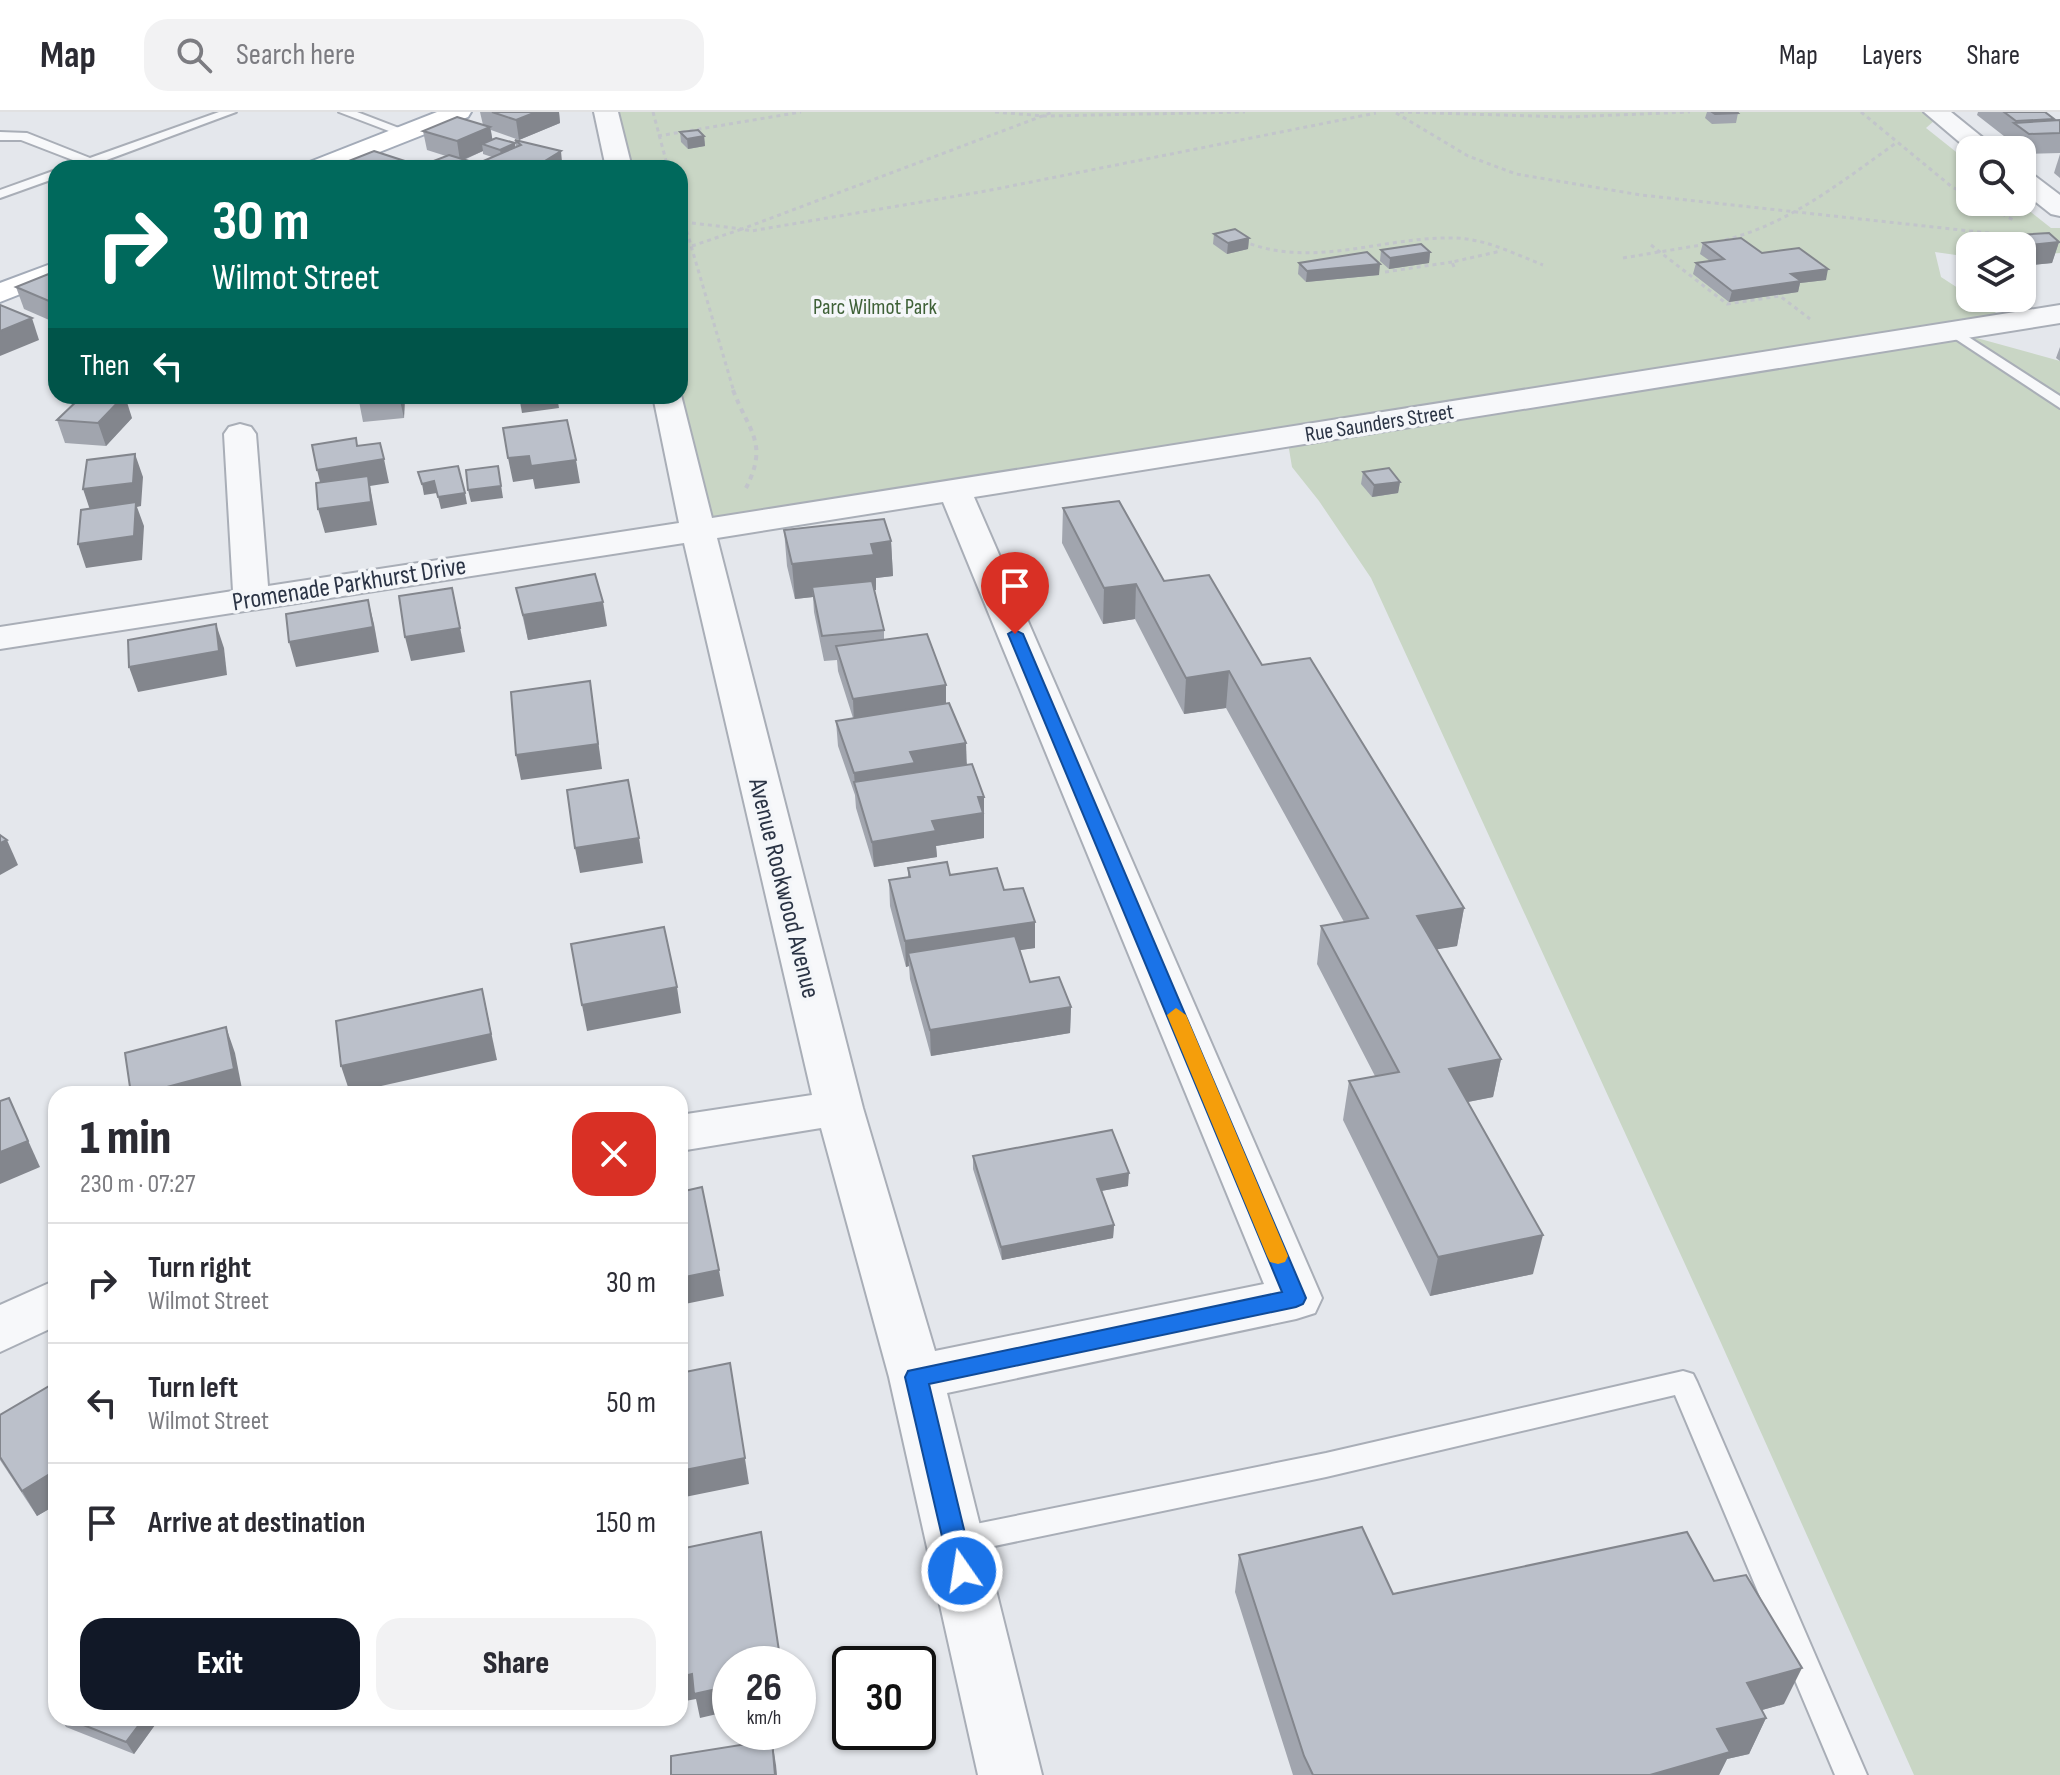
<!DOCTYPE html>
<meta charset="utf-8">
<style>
body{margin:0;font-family:"Sofia Sans Condensed",sans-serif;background:#f2f2f3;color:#2b2b33;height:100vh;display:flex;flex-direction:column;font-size:30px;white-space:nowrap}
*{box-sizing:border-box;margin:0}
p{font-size:26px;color:#7c7c81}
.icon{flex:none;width:44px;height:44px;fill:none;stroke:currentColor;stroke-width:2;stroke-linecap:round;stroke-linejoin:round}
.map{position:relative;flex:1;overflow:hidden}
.details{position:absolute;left:48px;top:974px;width:640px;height:640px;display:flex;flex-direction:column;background:#fff;border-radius:24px;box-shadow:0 2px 6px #0004}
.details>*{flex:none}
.top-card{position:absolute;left:48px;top:48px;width:640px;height:244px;border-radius:24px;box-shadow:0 2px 6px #0004;background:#00695c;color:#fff;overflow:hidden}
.buttons{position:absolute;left:1956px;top:24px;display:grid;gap:16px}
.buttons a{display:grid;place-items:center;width:80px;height:80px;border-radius:16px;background:#fff;box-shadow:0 2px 6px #0004;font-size:40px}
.speed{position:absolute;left:712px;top:1534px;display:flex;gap:16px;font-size:40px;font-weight:700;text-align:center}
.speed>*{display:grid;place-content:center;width:104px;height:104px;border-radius:50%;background:#fff;box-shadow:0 2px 6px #0004;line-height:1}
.speed small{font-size:20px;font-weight:400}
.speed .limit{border:4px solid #111;border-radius:12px;background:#fff;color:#111}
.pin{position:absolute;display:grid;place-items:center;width:68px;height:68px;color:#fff;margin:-82px -34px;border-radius:50% 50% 50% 0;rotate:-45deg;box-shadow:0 0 8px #0007}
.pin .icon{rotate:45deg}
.me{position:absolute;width:88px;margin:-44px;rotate:347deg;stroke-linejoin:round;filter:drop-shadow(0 0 6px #0008)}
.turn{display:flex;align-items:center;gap:28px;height:168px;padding:0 32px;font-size:36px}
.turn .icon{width:104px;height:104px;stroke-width:2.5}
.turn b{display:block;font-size:56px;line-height:68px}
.then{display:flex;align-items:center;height:76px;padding:0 32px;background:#0003;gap:16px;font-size:30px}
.round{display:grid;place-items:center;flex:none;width:84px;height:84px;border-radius:24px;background:#f2f2f3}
.headline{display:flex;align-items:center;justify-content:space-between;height:136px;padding:0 32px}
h1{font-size:48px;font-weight:800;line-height:60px}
.primary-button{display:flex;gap:16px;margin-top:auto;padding:16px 32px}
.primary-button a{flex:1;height:92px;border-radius:24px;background:#111827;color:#fff;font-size:32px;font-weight:800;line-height:92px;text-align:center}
.primary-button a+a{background:#f2f2f3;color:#2b2b33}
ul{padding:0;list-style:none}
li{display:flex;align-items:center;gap:24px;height:120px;padding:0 32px;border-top:2px solid #e1e1e2}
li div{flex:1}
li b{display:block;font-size:30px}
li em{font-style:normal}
header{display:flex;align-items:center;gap:48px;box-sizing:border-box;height:112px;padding:0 40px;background:#fff;border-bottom:2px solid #e1e1e2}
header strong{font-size:38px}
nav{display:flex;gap:44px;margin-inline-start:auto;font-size:28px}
.search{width:560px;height:72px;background:#f2f2f3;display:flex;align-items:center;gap:20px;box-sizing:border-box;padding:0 28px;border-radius:24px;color:#7c7c81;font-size:30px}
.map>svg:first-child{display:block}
.green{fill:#c9d6c5}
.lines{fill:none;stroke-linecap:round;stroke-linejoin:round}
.service-casing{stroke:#a9aeb7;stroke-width:4}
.minor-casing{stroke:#a9aeb7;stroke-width:4}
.primary-casing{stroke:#a3abb8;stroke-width:4}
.path-far1{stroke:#c2c5cb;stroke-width:3;stroke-dasharray:4 4;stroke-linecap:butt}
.path{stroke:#c2c5cb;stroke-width:4;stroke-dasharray:5 5;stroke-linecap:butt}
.service{fill:#f7f8fa;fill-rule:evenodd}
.minor{fill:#f7f8fa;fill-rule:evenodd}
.primary{fill:#fff;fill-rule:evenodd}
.wall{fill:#a1a5ae;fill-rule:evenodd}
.shaded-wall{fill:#83868d}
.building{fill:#bbc0ca;stroke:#83868d;stroke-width:2}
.route{fill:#1a73e8;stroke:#114b97;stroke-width:2}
.slow{fill:#f59e0b}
.labels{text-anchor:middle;stroke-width:7;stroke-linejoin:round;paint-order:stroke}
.far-park-label{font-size:22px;fill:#3f6138;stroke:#f4f6f9}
.far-street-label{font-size:22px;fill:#2b3445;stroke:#f4f6f9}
.street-label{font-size:26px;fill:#2b3445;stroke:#f4f6f9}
</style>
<header>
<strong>Map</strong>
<div class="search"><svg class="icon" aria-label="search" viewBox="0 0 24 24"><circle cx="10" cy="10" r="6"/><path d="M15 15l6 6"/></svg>Search here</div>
<nav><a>Map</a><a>Layers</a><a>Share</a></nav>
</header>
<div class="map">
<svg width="2060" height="1663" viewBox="0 0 2060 1663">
<rect width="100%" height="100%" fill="#e4e7ec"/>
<polygon class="green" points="606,0 1924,0 1935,8 1926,16 1970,51 1970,90 2018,90 2051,116 2060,116 2060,141 2022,144 2022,134 1970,134 1970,145 1935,140 1941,165 2010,210 1955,220 2060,249 2060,1663 1914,1663 1717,1222 1371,466 1319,389 1292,355 1287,325 698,419 680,284 680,56 619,56"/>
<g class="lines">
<g class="service-casing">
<g id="service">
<polygon points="219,0 236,0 85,56 67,56 78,50 21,28 0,28 0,20 27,21 90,46"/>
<polygon points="339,0 357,0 412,21 402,24"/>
<polygon points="56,58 56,66 0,86 0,78"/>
<polygon points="1953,215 2060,284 2060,296 1948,222 1948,216"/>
<polygon points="1683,1259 1693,1262 1697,1270 1867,1663 1835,1663 1675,1283 1326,1365 956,1442 946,1438 941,1429 946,1420 956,1416 1326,1341"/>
</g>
</g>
<g class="minor-casing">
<g id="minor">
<polygon points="594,0 618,0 632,56 606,56"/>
<polygon points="1924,0 1951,0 1998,38 1970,39"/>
<polygon points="2022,58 2031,61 2060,83 2060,104 2051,102 2022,79"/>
<path d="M2060 193V211L974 385 1322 1186 1315 1201 1296 1207 947 1281 1042 1663H978L889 1265 821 1016 680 1039V1003L812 983 684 431 0 537V515L233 479 224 322 229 315 240 312 251 315 256 322 268 474 679 411 653 284H680V279L712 406ZM943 390 1264 1172 935 1239 863 996 717 426Z"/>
<polygon points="56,1168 56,1214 0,1240 0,1193"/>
</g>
</g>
<g class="primary-casing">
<g id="primary">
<polygon points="437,0 471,0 468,5 339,56 303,56 307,51"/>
<polygon points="56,150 56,168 0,190 0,171"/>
</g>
</g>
<g class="path-far1">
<polyline points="653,0 668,56"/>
<polyline points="995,0 1045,4 1245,0"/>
<polyline points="1400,0 1568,5 1690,0"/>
<polyline points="1861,0 1952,75 1970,84"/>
<polyline points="1396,1 1468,44 1516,62 1641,83 2016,124"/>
<polyline points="658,24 801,0"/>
<polyline points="1981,90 2015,109"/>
<polyline points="680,96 734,280"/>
<polyline points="684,110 742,117 1053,0"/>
<path d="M1725 128C1791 111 1841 70 1896 31"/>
<path d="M1243 129C1313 158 1383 124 1455 126 1486 127 1515 142 1543 153"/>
<polyline points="1651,133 1727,192 1780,184 1810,207"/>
<polyline points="692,134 742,117 751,119 986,79 1376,1"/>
<polyline points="1623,146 1707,132"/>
<polyline points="1454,155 1452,150 1501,139"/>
<polyline points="1385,160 1452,150"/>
</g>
<path class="path" d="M733 278C749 320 769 331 746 376"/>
<use href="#service" class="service"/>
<use href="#minor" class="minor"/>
<use href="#primary" class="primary"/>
</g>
<g class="wall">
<path d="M480 0H559L560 11 519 28 491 18 492 27 515 35H516L515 28 562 50 557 53 561 56H432L431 50 446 44 427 38 423 19 483 13ZM483 39V42L492 45 472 54V50L464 48Z"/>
<polygon points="1707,0 1737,0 1738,1 1736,11 1712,12 1705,6"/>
<polygon points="1978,0 2036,0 2054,7 2053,9 2060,8 2060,41 2023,42 2022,38 2018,38 2008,31 2009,28 1977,3"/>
<polygon points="680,20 704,24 705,34 688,37 681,30"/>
<polygon points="2060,42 2060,66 2054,61"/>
<polygon points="2049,121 2059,130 2052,151 2022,154 2022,134 1982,134 1985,125"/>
<polygon points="1214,122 1249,126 1248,137 1227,142 1213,132"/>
<polygon points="1703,131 1762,141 1826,168 1800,171 1798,180 1729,190 1693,162 1696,151 1710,149 1700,142"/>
<polygon points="1381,138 1430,140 1429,151 1389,157 1380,149"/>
<polygon points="1299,151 1379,163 1306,170 1298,162"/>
<polygon points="56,159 56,211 24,197 16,175"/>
<polygon points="2060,235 2060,249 2056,246"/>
<polygon points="134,284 163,284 149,290"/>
<polygon points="358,284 405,284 404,306 363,310"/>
<polygon points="132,306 106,334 65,331 57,308"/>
<polygon points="1363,360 1400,370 1398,381 1372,385 1361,372"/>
<polygon points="1063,396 1164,469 1262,553 1464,796 1457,834 1436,837 1501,947 1493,985 1468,990 1533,1162 1430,1184 1343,1008 1349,969 1375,964 1317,852 1321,814 1344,810 1226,596 1184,602 1135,507 1103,512 1062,431"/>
<polygon points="784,418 891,429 893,464 876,466 876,478 874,478 884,518 884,528 946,591 967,653 984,685 984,726 936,734 937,745 874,755 856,696 855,683 838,634 836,609 853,606 838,559 837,548 824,549 814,500 813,485 795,487 787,454"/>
<polygon points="516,476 607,514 528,528"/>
<polygon points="908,756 950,763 1004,778 1035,810 1035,836 1019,838 1030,870 1071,895 1070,921 931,944 910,867 909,854 906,855 890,794 889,768 908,765"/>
<polygon points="973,1044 1128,1074 1101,1079 1114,1113 1113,1126 1002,1148 973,1057"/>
<polygon points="56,1270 56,1393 37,1404 0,1348 0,1303"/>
<polygon points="1239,1443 1393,1482 1714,1469 1784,1592 1762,1598 1766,1606 1749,1642 1727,1647 1719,1663 1293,1663 1235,1480"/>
<polygon points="61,1606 160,1606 134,1642 66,1615"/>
</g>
<g class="shaded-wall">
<polygon points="536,0 559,0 560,11 519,28 516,8"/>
<polygon points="490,15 494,35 482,32 483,39 460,49 457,29"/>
<polygon points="704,24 705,34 688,37 687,27"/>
<polygon points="515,31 516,42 502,48 500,38"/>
<polygon points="561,39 562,50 551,56 545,49"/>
<polygon points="472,50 473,56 458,56"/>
<polygon points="1249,126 1248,137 1227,142 1228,131"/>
<polygon points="2059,130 2052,151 2022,154 2022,134"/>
<polygon points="1430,140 1429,151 1389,157 1390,146"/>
<polygon points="1380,152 1379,163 1306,170 1307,159"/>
<polygon points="1828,157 1826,168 1800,171 1798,180 1729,190 1732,179 1791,162"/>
<polygon points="32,206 39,228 0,244 0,219"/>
<polygon points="124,284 125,284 132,306 106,334 98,311"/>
<polygon points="147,284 163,284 149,290"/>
<polygon points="399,284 405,284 404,306"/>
<polygon points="519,284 557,284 559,296 522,301"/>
<polygon points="135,342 143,365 141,394 137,395 144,414 142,448 86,456 78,432 91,401 83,377"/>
<polygon points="529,344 576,348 580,371 535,377 533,367 513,370 508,346"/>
<polygon points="384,347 389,371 370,374 377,413 325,421 318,397 323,382 317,358"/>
<polygon points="498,354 503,386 471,390 468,378"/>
<polygon points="434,369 437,381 424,383 422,372"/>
<polygon points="1400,370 1398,381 1372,385 1374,373"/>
<polygon points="465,381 467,392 441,397 438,385"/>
<polygon points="891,429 893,464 876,466 876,478 814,485 812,475 813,485 795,487 792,452 871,432"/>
<polygon points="1136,472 1135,507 1103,512 1104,476"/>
<polygon points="452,476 465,540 411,549 405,525"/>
<polygon points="368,488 374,512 379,540 296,555 289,530"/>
<polygon points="603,490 607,514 528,528 523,503"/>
<polygon points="216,512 224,536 227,563 138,580 129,555"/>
<polygon points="1229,559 1226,596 1184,602 1186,566"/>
<polygon points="590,569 602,657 521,668 516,643"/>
<polygon points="946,573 946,598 854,612 853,587"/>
<polygon points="966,631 967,656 855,674 854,661 910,640"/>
<polygon points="978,685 984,685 984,726 936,734 937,745 874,755 872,730 932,709"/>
<polygon points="639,726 643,751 580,761 575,736"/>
<polygon points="7,728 18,753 0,763 0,731"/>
<polygon points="1464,796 1457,834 1410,842 1417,804"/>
<polygon points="1035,810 1035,836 912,854 908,841 909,854 906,855 905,829"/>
<polygon points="677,875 681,901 587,919 582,893"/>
<polygon points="482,877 497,948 350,981 341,954"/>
<polygon points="1071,895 1070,921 931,944 930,918"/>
<polygon points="226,915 235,941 243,982 141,982"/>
<polygon points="1501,947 1493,985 1442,995 1449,957"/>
<polygon points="9,986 40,1055 0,1072 0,1040"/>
<polygon points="1129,1061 1128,1074 1096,1080 1097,1067"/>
<polygon points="1114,1113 1113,1126 1002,1148 1001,1135"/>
<polygon points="1543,1123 1533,1162 1430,1184 1438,1145"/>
<polygon points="719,1158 724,1184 680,1193 680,1166"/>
<polygon points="734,1277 749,1372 680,1386 680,1359"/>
<polygon points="56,1358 56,1393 37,1404 22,1379"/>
<polygon points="1802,1556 1784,1592 1730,1607 1747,1571"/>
<polygon points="692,1562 730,1574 730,1599 700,1606 696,1587 680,1590 680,1565"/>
<polygon points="144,1606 160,1606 134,1642 126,1630"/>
<polygon points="1766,1606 1749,1642 1727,1647 1719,1663 1650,1663 1717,1617"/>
<polygon points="772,1628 776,1653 777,1663 775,1663"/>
</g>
<g class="building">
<polygon points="492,0 536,0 516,8"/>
<polygon points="1712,0 1737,0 1738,1 1715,2"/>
<polygon points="2004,0 2045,0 2054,7 2016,9"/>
<polygon points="457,5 490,15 457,29 423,19"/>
<polygon points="2060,8 2060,21 2029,22 2014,11"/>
<polygon points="698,18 704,24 687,27 680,20"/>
<polygon points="496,26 515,31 500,38 482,32"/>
<polygon points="515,28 561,39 545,49 561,54 556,56 525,56 520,55 517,56 467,56 521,33"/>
<polygon points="374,39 417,53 410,56 331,56"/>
<polygon points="449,43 472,50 458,56 448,56 431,50"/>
<polygon points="1235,117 1249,126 1228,131 1214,122"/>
<polygon points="2049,121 2059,130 2020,134 1995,134 1985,125"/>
<polygon points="1741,126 1762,141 1799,136 1828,157 1791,162 1801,169 1732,179 1696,151 1724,147 1703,131"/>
<polygon points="1421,132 1430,140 1390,146 1381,138"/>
<polygon points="1367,140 1380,152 1307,159 1299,151"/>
<polygon points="56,159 56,192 16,175"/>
<polygon points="0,193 32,206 0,219"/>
<polygon points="82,284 124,284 98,311 57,308"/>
<polygon points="358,284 392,284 357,287"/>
<polygon points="567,308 576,348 531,354 529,344 508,346 503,316"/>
<polygon points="356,326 357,334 380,331 384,347 317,358 312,333"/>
<polygon points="135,342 133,371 83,377 87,348"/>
<polygon points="458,354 465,381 438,385 434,369 422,372 418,360"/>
<polygon points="498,354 501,374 468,378 466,358"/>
<polygon points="1389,356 1400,370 1374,373 1363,360"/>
<polygon points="368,364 371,390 318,397 316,371"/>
<polygon points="1119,389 1164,469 1209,463 1262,553 1310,546 1464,796 1417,804 1501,947 1449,957 1543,1123 1438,1145 1349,969 1399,960 1321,814 1368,806 1229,559 1186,566 1136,472 1104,476 1063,396"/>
<polygon points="136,390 134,424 78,432 81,398"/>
<polygon points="884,407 891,429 871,432 874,443 792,452 784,418"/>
<polygon points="595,462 603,490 523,503 516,476"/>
<polygon points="872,469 884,518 822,524 812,475"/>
<polygon points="452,476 460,516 405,525 399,484"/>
<polygon points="368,488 373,515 289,530 286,502"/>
<polygon points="216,512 219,539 129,555 128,528"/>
<polygon points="927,522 946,573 853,587 836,534"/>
<polygon points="590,569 598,632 516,643 511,580"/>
<polygon points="949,591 966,631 910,640 915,651 854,661 836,609"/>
<polygon points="972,652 984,685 978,685 983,701 932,709 936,719 872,730 854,670"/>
<polygon points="628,668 639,726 575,736 567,678"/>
<polygon points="0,723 7,728 0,731"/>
<polygon points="947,750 950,763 997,756 1004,778 1023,776 1035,810 905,829 889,768 910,765 908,756"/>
<polygon points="664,815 677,875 582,893 571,832"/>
<polygon points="1015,824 1030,870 1059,865 1071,895 930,918 908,841"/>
<polygon points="482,877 491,922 341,954 336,909"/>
<polygon points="226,915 234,957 141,982 131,982 125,941"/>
<polygon points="9,986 28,1029 0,1040 0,989"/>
<polygon points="1112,1018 1129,1061 1097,1067 1114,1113 1001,1135 973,1044"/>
<polygon points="702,1075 719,1158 680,1166 680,1080"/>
<polygon points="730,1251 745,1346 680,1359 680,1261"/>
<polygon points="56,1270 56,1358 22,1379 0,1345 0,1303"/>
<polygon points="1362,1415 1393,1482 1687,1420 1714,1469 1746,1463 1802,1556 1747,1571 1766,1606 1717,1617 1730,1640 1650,1663 1313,1663 1304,1644 1239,1443"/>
<polygon points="761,1420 781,1552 730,1552 730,1574 694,1582 692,1562 680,1565 680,1437"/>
<polygon points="66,1606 144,1606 126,1630"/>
<polygon points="772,1628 775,1663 671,1663 671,1644"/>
</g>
<polygon class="route" points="1015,518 1023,522 1306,1186 1303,1192 1296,1195 929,1272 974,1459 970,1466 962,1470 953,1466 950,1459 905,1265 908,1259 1282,1180 1008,522"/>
<polygon class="slow" points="1176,896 1186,903 1288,1144 1285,1150 1278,1152 1270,1150 1267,1144 1167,903"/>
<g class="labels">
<g class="far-park-label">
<text x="875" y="202">Parc Wilmot Park</text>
</g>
<g class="far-street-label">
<text transform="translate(1379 310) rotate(-9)" y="8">Rue Saunders Street</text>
</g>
<g class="street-label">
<text transform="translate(349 471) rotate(-9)" y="9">Promenade Parkhurst Drive</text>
<text transform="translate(785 776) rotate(76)" y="9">Avenue Rookwood Avenue</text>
</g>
</g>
</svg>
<div class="buttons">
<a><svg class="icon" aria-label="search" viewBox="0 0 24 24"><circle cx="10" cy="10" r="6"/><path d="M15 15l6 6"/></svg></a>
<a><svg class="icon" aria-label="layers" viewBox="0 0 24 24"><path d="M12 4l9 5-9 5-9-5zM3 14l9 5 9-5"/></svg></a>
</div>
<div class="speed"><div>26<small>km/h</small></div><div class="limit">30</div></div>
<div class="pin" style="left:1015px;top:522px;background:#d93025"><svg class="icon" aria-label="arrive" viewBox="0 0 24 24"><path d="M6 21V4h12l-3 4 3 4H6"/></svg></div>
<svg class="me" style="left:962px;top:1459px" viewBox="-20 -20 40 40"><circle r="17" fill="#1a73e8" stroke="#fff" stroke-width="3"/><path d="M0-11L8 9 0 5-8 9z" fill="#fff"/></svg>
<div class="top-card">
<div class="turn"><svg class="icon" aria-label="right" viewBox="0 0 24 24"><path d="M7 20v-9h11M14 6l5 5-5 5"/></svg><div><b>30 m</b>Wilmot Street</div></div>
<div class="then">Then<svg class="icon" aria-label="left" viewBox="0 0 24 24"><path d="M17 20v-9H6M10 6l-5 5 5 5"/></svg></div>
</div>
<section class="details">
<div class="headline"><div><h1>1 min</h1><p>230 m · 07:27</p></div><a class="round" style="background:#d93025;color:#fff"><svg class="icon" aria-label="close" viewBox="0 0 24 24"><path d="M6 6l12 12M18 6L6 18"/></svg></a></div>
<ul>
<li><svg class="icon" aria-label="right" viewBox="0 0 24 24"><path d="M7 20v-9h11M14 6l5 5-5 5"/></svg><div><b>Turn right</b><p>Wilmot Street</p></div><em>30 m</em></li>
<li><svg class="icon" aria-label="left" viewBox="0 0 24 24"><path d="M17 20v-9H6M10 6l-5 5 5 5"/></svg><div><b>Turn left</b><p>Wilmot Street</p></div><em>50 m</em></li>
<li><svg class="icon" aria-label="arrive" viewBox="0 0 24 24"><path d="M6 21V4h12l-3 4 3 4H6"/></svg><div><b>Arrive at destination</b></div><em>150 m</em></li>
</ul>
<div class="primary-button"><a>Exit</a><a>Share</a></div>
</section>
</div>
